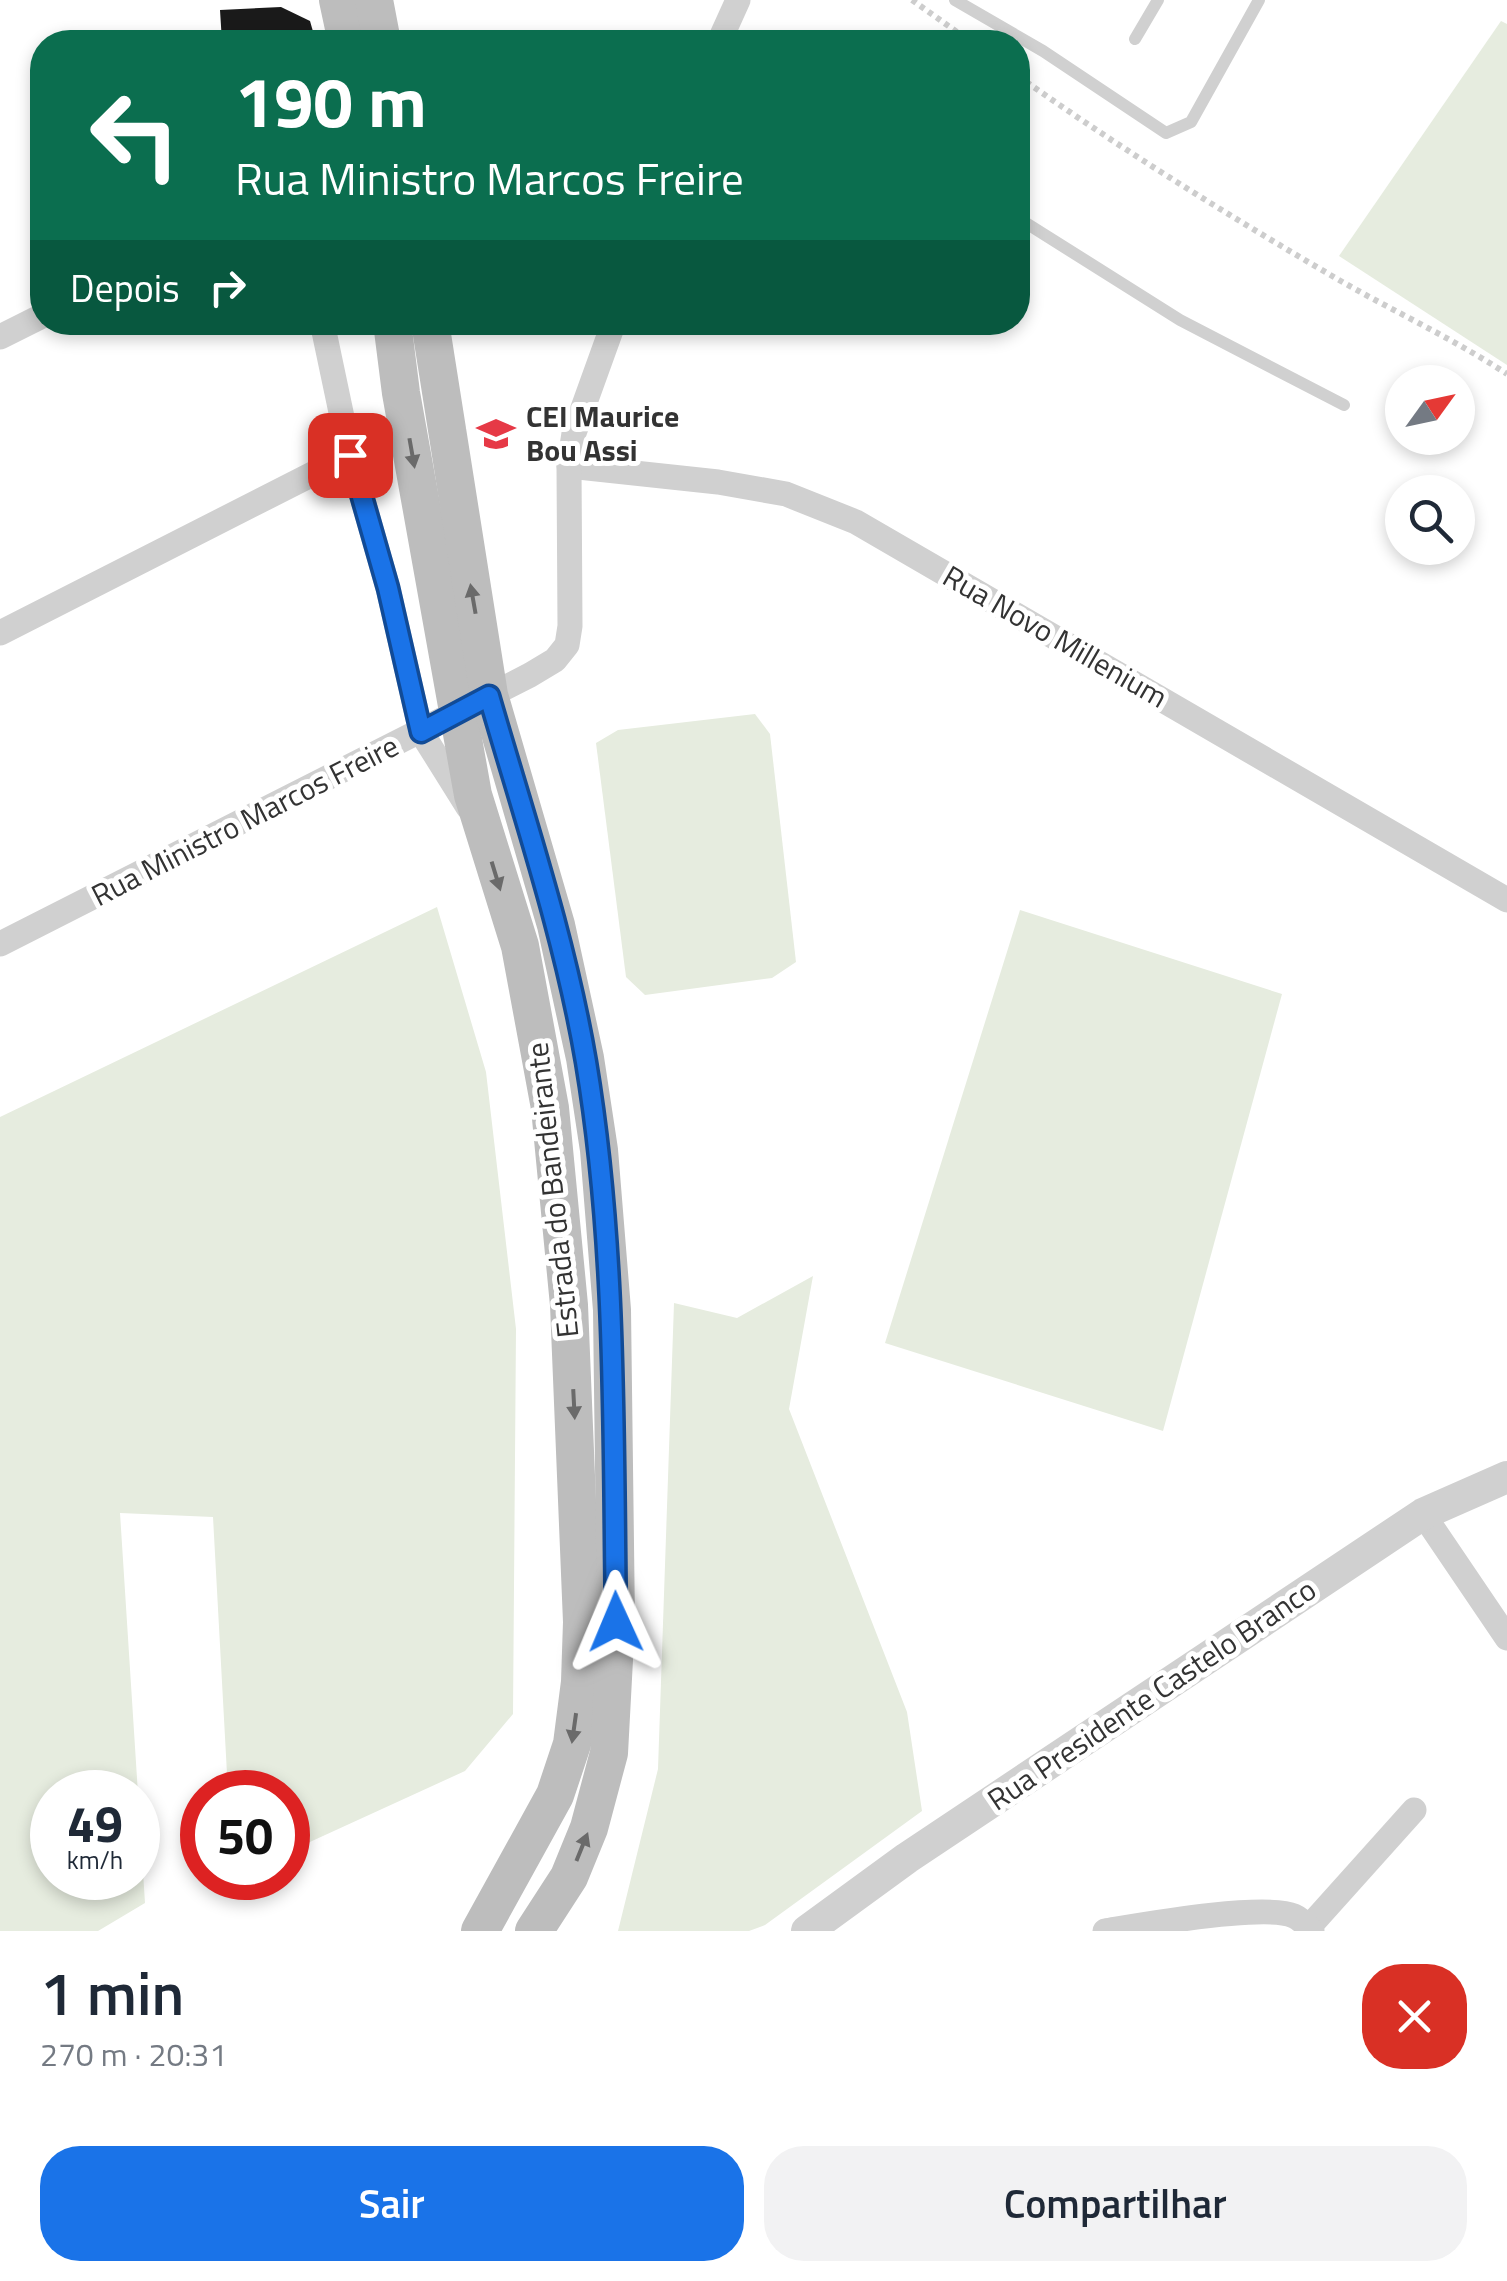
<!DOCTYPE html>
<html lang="pt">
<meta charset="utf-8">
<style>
body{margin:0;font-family:"Titillium Web",sans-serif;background:#f2f2f3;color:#1f2937;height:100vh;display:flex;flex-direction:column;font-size:38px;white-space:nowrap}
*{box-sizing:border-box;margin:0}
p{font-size:32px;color:#747a83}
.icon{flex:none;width:55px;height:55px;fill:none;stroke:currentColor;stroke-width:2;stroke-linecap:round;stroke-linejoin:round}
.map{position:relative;height:1931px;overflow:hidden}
.panel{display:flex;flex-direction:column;background:#fff;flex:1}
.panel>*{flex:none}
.guide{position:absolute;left:30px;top:30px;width:1000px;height:305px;border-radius:40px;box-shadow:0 5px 15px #0003;background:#0b6e4f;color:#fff;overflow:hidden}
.needle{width:65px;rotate:57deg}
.buttons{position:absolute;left:1385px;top:365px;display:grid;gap:20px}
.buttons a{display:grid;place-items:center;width:90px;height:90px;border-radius:50%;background:#fff;box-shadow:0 5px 15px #0003;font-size:50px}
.speed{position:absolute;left:30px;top:1770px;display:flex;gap:20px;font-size:50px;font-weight:700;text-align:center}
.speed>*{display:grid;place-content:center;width:130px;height:130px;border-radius:50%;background:#fff;box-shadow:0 5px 15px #0003;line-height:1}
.speed small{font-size:25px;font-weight:400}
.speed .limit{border:15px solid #d22;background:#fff;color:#111}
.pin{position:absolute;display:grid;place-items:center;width:85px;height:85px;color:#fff;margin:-42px;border-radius:20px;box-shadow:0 5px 15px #0006}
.me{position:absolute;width:110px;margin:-55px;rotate:359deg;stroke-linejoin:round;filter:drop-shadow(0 0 8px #0008)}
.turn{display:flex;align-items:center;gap:35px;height:210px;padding:0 40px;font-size:45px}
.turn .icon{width:130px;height:130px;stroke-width:2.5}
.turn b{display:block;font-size:70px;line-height:85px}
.then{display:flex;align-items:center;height:95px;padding:0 40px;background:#0003;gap:20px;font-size:38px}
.round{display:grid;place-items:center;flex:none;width:105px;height:105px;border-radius:40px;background:#f2f2f3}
.summary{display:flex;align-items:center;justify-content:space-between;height:170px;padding:0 40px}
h1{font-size:60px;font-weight:600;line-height:75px}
.button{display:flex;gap:20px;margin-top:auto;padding:20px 40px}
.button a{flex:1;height:115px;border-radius:40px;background:#1a73e8;color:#fff;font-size:40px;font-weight:600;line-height:115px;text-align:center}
.button a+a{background:#f2f2f3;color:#1f2937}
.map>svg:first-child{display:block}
.green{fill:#e6ecdf;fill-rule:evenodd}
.building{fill:#1a1a1a}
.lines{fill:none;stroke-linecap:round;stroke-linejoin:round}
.path{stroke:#cdcdcd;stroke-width:6;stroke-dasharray:5 5;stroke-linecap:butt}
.service{stroke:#d0d0d0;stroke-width:12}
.minor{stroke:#d0d0d0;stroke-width:25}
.tertiary{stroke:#d0d0d0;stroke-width:32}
.secondary{stroke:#bdbdbd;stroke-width:38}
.oneway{fill:#6a6a6a}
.route-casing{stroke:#114b97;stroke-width:25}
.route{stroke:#1a73e8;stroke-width:18}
.labels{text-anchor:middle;stroke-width:10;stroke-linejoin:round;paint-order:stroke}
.poi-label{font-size:30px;font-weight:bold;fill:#333;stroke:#fff;text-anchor:start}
.street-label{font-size:30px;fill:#333;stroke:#fff}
</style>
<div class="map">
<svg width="1507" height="1931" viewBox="0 0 1507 1931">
<rect width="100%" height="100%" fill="#fff"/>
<g class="green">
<polygon points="1501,21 1507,24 1507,365 1339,256"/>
<polygon points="755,714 770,734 796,962 772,978 645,995 626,977 596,743 618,730"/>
<path d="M437 907 486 1072 516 1329 513 1714 465 1771 288 1852V1792H228L213 1517 120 1513 145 1903 98 1931H0V1117ZM138 1792V1878H52V1792Z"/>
<polygon points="1020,910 1282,994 1163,1431 885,1343"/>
<polygon points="813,1276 789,1409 907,1712 922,1811 765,1925 749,1931 618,1931 658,1769 674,1303 737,1318"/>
</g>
<polygon class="building" points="281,7 310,21 316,42 222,42 220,10"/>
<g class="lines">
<g class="path">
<polyline points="912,0 971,42"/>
<path d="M1018 76C1118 147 1221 211 1327 273 1386 308 1449 336 1507 374"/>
</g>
<g class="service">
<polyline points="955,0 1043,51 1166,133 1191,122 1259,0"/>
<polyline points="1135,39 1158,0"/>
<polyline points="1018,218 1180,320 1344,405"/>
</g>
<g class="minor">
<polyline points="719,42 738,0"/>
<polyline points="322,322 350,455 388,588 421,732 468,807"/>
<polyline points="0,337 42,316"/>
<polyline points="569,466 718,482 786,494 856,522 1507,900"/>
<polyline points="0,633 350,455"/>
<polyline points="0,944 530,675 555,660 567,645 570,626 569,466 574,433 614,322"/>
<polyline points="1423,1514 1507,1638"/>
<polyline points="1309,1927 1414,1810"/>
<path d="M1105 1931C1142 1925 1264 1903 1294 1916 1301 1919 1307 1926 1312 1931"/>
</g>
<polyline class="tertiary" points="807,1931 907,1858 1423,1514 1507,1477"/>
<g class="secondary">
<polyline points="338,0 347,42"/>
<polyline points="374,0 382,42"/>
<polyline points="392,322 401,393 473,795 520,946 550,1108 569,1305 582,1622 580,1682 572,1744 555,1795 480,1931"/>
<polyline points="430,322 489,695 556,925 585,1058 599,1150 612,1310 616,1622 609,1753 589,1828 569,1877 534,1931"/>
</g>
</g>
<defs><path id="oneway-solid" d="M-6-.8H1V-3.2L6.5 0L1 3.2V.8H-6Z" transform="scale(2.5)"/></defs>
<g class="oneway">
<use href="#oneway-solid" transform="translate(412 453) rotate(80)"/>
<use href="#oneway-solid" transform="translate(473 599) rotate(-100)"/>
<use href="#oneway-solid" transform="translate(496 876) rotate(73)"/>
<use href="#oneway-solid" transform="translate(574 1404) rotate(87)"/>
<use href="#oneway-solid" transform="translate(574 1728) rotate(98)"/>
<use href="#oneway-solid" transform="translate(582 1847) rotate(-68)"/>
</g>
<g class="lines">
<g class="route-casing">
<path id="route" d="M350 455 388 588 421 732 489 696C524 817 565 938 586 1062 617 1247 613 1435 616 1622"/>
</g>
<use href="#route" class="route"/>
</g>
<defs>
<g id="school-bare" transform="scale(3)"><path d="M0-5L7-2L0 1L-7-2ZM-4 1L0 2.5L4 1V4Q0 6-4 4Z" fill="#e63946" stroke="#fff" stroke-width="2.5" paint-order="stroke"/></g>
</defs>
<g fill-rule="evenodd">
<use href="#school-bare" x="496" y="434"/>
</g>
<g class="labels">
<g class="poi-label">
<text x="526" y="427">CEI Maurice<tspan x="526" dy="34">Bou Assi</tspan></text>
</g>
<g class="street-label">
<text transform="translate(1055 637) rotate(30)" y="10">Rua Novo Millenium</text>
<text transform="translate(245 821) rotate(-27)" y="10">Rua Ministro Marcos Freire</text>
<text transform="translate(553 1190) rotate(-96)" y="10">Estrada do Bandeirante</text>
<text transform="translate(1152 1695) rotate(-34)" y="10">Rua Presidente Castelo Branco</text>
</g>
</g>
</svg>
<div class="buttons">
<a><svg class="needle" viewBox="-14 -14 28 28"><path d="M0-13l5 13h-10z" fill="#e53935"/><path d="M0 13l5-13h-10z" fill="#747a83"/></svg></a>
<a><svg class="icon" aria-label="search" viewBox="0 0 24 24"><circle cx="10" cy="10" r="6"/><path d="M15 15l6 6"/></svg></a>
</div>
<div class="speed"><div>49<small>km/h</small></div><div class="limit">50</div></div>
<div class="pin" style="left:350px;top:455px;background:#d93025"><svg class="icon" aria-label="arrive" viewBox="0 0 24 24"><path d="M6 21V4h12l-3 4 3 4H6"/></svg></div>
<svg class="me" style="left:616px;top:1622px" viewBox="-20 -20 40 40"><path d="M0-17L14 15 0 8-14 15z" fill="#1a73e8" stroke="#fff" stroke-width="4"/></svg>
<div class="guide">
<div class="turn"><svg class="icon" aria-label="left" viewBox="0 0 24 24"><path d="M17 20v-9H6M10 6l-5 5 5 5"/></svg><div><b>190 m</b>Rua Ministro Marcos Freire</div></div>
<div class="then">Depois<svg class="icon" aria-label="right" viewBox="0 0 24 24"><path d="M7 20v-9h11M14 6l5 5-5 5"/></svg></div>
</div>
</div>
<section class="panel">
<div class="summary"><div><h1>1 min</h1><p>270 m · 20:31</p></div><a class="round" style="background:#d93025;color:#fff"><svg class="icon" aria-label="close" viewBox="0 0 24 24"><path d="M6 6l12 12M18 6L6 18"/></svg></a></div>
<div class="button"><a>Sair</a><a>Compartilhar</a></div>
</section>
